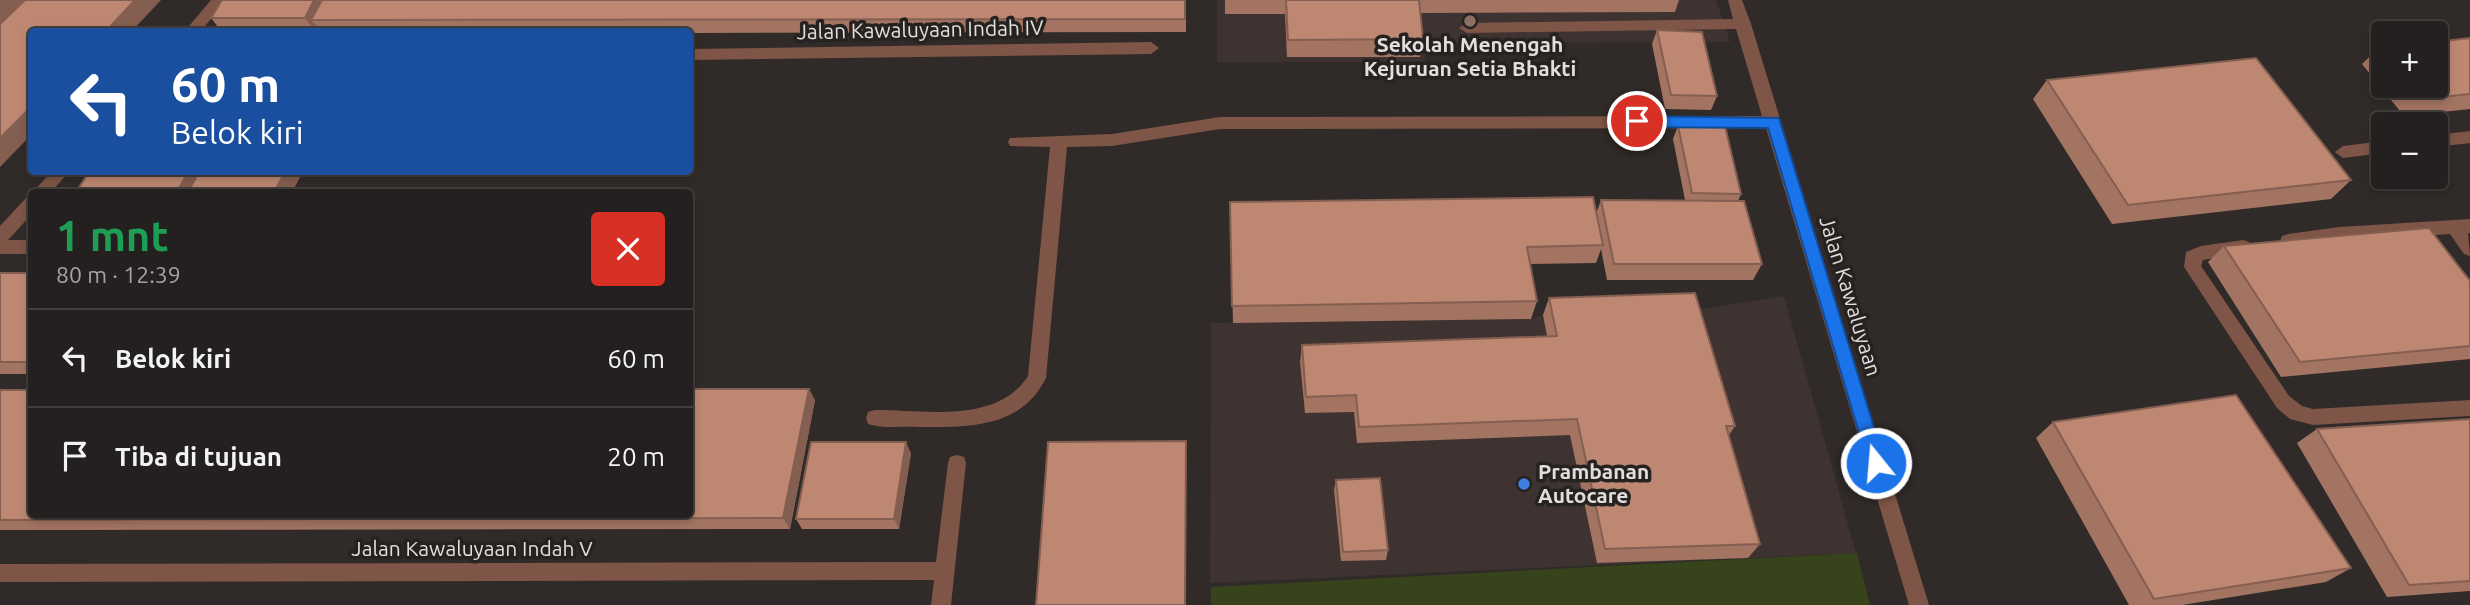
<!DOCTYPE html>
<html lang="id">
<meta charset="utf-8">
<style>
body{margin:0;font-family:Ubuntu,sans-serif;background:#302d2c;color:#f1f3f6;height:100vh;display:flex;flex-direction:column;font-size:26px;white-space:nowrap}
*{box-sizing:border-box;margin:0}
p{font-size:23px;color:#a3a3a4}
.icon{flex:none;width:38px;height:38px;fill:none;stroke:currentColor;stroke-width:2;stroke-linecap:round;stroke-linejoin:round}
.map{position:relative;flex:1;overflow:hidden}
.details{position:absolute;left:28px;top:189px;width:665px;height:329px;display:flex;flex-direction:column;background:#24201f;border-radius:7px;box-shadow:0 4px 10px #0003,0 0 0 2px #413e3d}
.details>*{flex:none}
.banner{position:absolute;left:28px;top:28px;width:665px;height:147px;border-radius:7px;box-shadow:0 4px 10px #0003,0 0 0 2px #413e3d;background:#1a4fa0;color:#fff;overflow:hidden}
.controls{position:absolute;left:2371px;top:21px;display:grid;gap:14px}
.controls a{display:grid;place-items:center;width:77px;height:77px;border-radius:7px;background:#24201f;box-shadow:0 4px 10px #0003,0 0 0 2px #413e3d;font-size:35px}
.pin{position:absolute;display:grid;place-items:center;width:60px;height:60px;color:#fff;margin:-30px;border:4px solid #fff;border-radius:50%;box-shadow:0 2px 7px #0007}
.me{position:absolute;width:77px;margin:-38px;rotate:343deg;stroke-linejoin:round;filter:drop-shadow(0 0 5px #0008)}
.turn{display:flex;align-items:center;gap:24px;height:147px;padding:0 28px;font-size:32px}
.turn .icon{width:91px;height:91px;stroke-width:2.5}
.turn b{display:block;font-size:49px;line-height:60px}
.round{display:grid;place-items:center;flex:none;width:74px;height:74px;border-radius:7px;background:#302d2c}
.overview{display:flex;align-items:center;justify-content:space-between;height:119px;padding:0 28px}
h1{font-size:42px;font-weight:600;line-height:52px;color:#1e9e55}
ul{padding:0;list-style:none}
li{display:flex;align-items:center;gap:21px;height:98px;padding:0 28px;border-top:2px solid #413e3d}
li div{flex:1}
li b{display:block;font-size:26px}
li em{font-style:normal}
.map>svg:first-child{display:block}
.built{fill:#3e3330}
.green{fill:#37441b}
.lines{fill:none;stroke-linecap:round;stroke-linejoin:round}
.minor{fill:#7e5547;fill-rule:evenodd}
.wall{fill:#a37462}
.shaded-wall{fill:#845e50}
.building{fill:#bd8772;stroke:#845e50;stroke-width:2}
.route{fill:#1a73e8;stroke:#114b97;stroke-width:2}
.education-dot{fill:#8d6e63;stroke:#262220;stroke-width:2.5}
.shop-dot{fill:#3f7fe0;stroke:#262220;stroke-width:2.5}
.labels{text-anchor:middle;stroke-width:7;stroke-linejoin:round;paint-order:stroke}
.street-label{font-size:21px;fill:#e1dedd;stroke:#262220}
.poi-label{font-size:21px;font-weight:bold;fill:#e1dedd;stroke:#262220}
</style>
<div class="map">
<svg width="2470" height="605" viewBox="0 0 2470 605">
<rect width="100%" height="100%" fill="#302b29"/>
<g class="built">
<polygon points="1217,0 1716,0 1730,42 1424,43 1425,62 1217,62"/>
<polygon points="1784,296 1856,553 1210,583 1211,323 1531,319 1543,315 1695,310"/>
</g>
<polygon class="green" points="1857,553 1870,605 1211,605 1211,587"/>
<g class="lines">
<g class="minor">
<polygon points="211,0 227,0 200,32 184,32"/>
<path d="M1728 0H1742L1751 24 1929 605H1909L1766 128 1220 129 1112 146 1067 147 1046 378C1021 429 967 427 917 427 902 426 883 429 868 424L866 418 868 412 875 410C925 410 997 424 1028 376L1050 147 1010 146 1008 142 1010 138 1112 134 1220 117 1762 116 1736 29 1467 33 1459 28 1467 23 1733 19Z"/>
<polygon points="1151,42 1159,48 1151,54 690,60 690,49"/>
<polygon points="2470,131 2470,143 2436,147 2436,135"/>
<polygon points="2384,141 2384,153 2343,158 2335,152 2343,146"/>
<polygon points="51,172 69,172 51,192 33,192"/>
<polygon points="32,197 32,214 8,240 32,240 32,254 0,254 0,226 26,198"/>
<polygon points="2470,219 2470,233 2468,233 2470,256 2464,254 2450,234 2339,241 2288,248 2282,246 2280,241 2282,236 2288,234 2339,227"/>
<polygon points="2243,240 2249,242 2252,247 2249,252 2203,260 2201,266 2289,396 2302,406 2313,409 2470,400 2470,416 2313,425 2290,419 2277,408 2184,267 2186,252 2201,246"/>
<polygon points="957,455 964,457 966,463 951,605 931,605 934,580 0,582 0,564 936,562 948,463 950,457"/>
</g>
</g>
<g class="wall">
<polygon points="1186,0 1186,32 690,33 690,32 320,32 317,27 315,31 222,32 211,18"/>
<polygon points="1225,0 1679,0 1675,12 1420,13 1423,39 1420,57 1287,57 1285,14 1225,14"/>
<polygon points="1657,30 1717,96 1711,110 1665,109 1652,44"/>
<polygon points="2470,38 2470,109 2404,116 2362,64 2380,47 2384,47 2384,86 2436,86"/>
<polygon points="2047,80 2351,180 2331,199 2112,224 2033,99"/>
<polygon points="1678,126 1741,194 1738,201 1762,264 1753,280 1607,280 1601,249 1596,263 1530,264 1537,301 1531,319 1233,323 1230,202 1596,214 1601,200 1685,200 1673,139"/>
<polygon points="2224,246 2470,281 2470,359 2281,377 2208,262"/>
<rect x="0" y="273" width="32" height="101"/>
<polygon points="1549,298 1735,426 1729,435 1760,544 1748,558 1597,563 1570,435 1357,443 1354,412 1305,413 1300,362 1302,345 1547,336 1543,315"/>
<polygon points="0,390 815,400 790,529 0,530"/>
<polygon points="2470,419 2470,591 2387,597 2297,443 2317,429"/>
<polygon points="2053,422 2351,568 2326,582 2182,605 2129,605 2036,438"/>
<polygon points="911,453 899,529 802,529 796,519"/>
<polygon points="1336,480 1388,550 1386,560 1341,561 1334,490"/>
</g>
<g class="shaded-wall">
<polygon points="0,0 27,0 0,26"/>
<polygon points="135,0 161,0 131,32 105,32"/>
<polygon points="314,0 332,0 311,20 317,27 315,31 305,18"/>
<polygon points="32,106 32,134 0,167 0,138"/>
<polygon points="188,172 208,172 197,192 177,192"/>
<polygon points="285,172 303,172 292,192 274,192"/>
<polygon points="809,389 815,400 790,529 783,518"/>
<polygon points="1186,441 1186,605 1185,605"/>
<polygon points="906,442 911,453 899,529 894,519"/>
</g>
<g class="building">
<polygon points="25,0 135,0 105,32 32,32 32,106 0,138 0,24"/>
<polygon points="222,0 314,0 305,18 211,18"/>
<polygon points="322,0 1185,0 1185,19 311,20"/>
<polygon points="1286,0 1419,0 1423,39 1288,40"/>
<polygon points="1657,30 1702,32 1717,96 1671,95"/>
<polygon points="2470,38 2470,94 2423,99 2412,86 2436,86 2436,42"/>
<polygon points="2256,58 2351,180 2128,205 2047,80"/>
<polygon points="1678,126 1725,126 1741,194 1692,193"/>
<polygon points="89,172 188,172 177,192 76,192"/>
<polygon points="199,172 285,172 274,192 188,192"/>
<polygon points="1593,197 1603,245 1527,247 1537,301 1232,306 1230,202"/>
<polygon points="1601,200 1744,201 1762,264 1614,264"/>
<polygon points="2429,228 2470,281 2470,346 2300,362 2224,246"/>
<rect x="0" y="273" width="32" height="89"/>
<polygon points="1695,293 1735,426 1726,426 1760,544 1605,549 1577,419 1359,427 1356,395 1306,397 1302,345 1557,336 1549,298"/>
<polygon points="690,389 809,389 783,518 0,520 0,390 32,390 32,514 690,514"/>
<polygon points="2236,395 2351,568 2154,599 2053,422"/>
<polygon points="2470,419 2470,581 2409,585 2317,429"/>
<polygon points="1186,441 1185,605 1036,605 1048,442"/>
<polygon points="811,442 906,442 894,519 796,519"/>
<polygon points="1380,478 1388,550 1343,552 1336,480"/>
</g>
<polygon class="route" points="1637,116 1779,118 1885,463 1882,468 1876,470 1870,468 1868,463 1768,128 1637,127 1630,121"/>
<circle class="education-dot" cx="1470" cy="21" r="7"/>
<circle class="shop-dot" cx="1524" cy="484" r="7"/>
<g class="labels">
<g class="street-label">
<text transform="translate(920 30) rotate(-1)" y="7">Jalan Kawaluyaan Indah IV</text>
<text transform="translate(1850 296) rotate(73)" y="7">Jalan Kawaluyaan</text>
<text x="472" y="556">Jalan Kawaluyaan Indah V</text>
</g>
<g class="poi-label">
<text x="1470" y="52">Sekolah Menengah<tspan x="1470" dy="24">Kejuruan Setia Bhakti</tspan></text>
<text x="1538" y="479" text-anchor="start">Prambanan<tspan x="1538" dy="24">Autocare</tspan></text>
</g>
</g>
</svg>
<div class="controls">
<a>+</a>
<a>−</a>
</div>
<div class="pin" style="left:1637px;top:121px;background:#d93025"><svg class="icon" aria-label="arrive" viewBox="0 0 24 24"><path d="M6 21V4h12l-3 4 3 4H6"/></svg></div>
<svg class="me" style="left:1876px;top:463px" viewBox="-20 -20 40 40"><circle r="17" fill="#1a73e8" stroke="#fff" stroke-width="3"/><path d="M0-11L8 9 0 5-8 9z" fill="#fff"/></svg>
<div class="banner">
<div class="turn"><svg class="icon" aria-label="left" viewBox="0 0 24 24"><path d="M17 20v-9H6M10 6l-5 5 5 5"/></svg><div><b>60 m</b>Belok kiri</div></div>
</div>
<section class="details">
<div class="overview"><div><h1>1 mnt</h1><p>80 m · 12:39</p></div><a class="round" style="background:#d93025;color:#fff"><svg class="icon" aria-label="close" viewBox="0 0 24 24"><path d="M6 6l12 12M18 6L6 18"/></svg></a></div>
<ul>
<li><svg class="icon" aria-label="left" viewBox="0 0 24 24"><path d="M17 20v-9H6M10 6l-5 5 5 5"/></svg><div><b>Belok kiri</b></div><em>60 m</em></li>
<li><svg class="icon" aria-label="arrive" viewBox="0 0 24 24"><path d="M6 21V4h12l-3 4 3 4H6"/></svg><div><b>Tiba di tujuan</b></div><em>20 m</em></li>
</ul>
</section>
</div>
